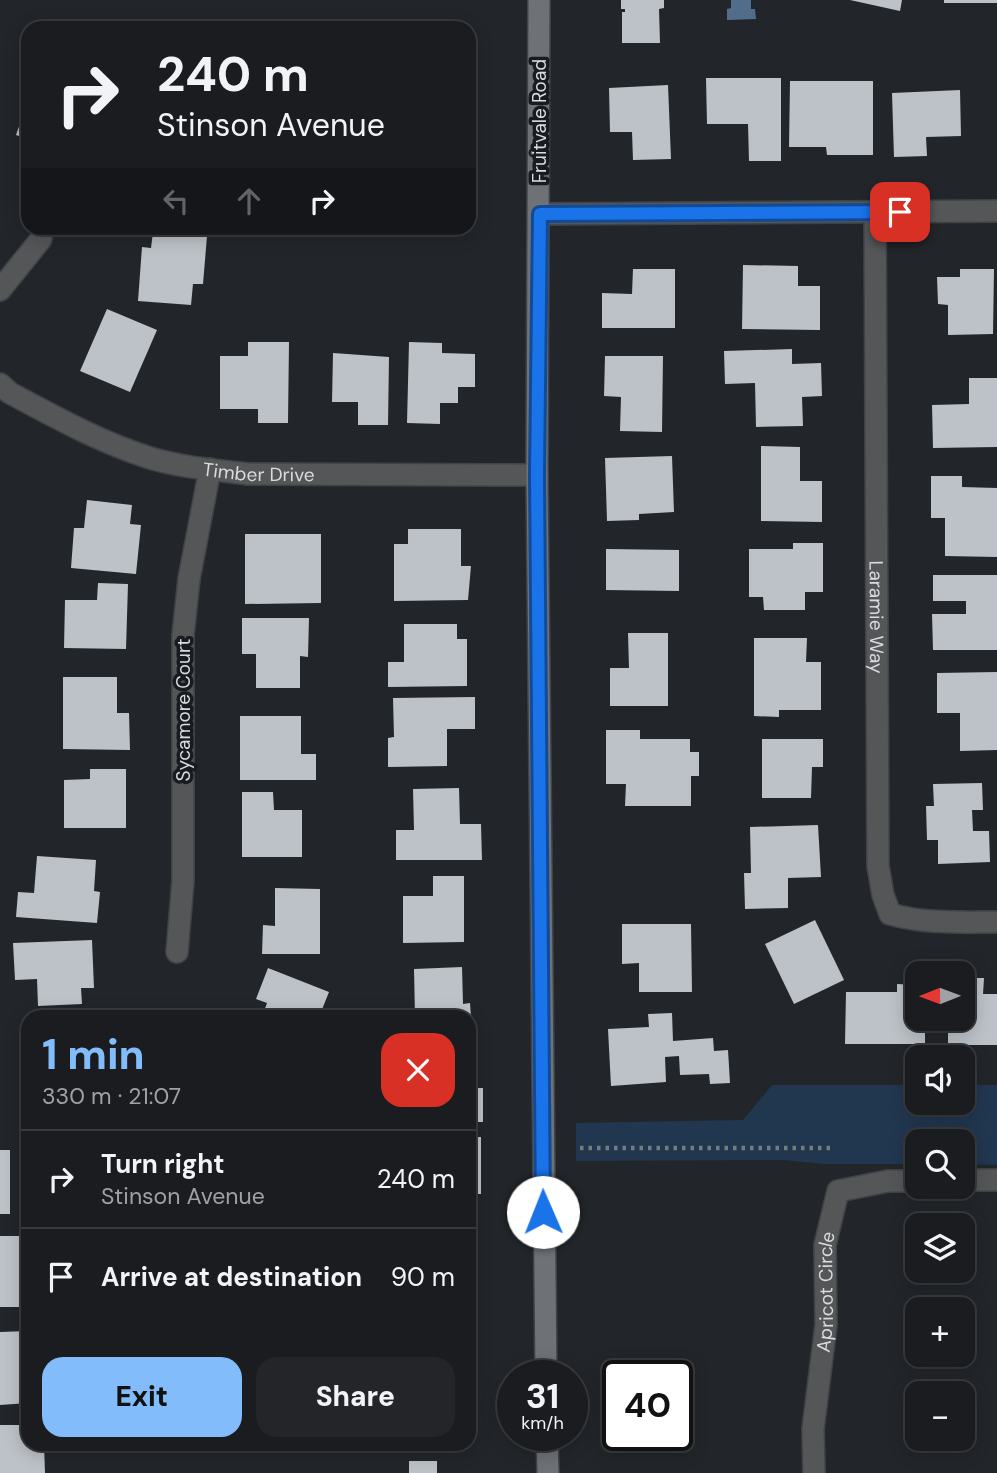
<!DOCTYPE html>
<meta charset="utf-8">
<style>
body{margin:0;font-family:"DM Sans",sans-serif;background:#232529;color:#f1f3f6;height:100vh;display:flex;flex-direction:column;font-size:26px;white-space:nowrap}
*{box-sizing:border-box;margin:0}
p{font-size:23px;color:#9fa1a5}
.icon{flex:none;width:38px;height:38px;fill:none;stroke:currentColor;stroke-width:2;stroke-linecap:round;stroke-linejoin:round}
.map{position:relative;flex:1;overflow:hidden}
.drawer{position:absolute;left:21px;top:1010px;width:455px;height:441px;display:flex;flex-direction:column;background:#1a1c20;border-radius:21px;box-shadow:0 4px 18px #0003,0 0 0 2px #383a3e}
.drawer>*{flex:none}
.top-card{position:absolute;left:21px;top:21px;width:455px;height:214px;border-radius:21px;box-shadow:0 4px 18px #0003,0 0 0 2px #383a3e;background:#1a1c20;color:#f1f3f6;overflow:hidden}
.needle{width:46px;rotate:269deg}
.fabs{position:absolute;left:905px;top:961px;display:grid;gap:14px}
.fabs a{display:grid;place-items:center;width:70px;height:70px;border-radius:14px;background:#1a1c20;box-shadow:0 4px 18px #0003,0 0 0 2px #383a3e;font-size:35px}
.speed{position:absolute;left:497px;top:1360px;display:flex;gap:14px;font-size:35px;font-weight:700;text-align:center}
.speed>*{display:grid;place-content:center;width:91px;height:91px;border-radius:50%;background:#1a1c20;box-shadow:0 4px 18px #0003,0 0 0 2px #383a3e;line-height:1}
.speed small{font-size:18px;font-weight:400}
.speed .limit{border:4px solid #111;border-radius:10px;background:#fff;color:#111}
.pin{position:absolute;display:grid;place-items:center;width:60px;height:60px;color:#fff;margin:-30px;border-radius:14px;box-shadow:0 4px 10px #0006}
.me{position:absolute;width:77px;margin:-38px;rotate:359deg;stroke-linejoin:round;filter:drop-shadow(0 0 5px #0008)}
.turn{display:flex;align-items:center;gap:24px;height:147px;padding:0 21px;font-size:32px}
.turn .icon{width:91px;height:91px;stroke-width:2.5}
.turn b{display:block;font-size:49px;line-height:60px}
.lanes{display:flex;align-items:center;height:66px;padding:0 21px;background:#0003;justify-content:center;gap:35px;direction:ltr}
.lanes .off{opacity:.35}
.round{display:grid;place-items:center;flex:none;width:74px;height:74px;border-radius:21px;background:#232529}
.headline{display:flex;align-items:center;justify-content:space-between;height:119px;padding:0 21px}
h1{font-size:42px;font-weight:800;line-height:52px;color:#83bcfa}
.action{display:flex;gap:14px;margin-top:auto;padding:14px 21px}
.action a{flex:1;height:80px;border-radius:21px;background:#83bcfa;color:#111;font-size:28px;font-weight:800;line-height:80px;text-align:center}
.action a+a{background:#232529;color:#f1f3f6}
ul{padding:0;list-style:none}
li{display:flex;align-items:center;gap:21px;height:98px;padding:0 21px;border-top:2px solid #383a3e}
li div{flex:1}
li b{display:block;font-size:26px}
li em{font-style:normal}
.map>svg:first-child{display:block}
.green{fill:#21374f}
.water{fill:#506d8b}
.building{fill:#bcc2c7}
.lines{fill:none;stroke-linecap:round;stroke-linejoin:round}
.street-casing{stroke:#3f4347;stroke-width:24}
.secondary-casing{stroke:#3f4347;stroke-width:24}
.path{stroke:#777b7e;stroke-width:4.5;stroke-dasharray:3.5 5;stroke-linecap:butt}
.street{stroke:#545658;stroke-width:21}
.secondary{stroke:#6e7175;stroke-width:21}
.route-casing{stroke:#114b97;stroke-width:18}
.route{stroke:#1a73e8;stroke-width:12}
.labels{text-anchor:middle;stroke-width:7;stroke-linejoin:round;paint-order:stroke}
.street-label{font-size:19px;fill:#d9dcdf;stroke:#181c20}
</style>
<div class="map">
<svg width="997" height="1473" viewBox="0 0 997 1473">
<rect width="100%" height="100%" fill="#22262a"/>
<polygon class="green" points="772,1085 917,1085 917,1102 962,1102 963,1085 997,1085 997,1165 963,1164 962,1141 917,1141 917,1164 824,1164 783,1160 576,1161 576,1123 743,1120"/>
<polygon class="water" points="731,0 751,0 751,9 755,9 756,19 727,20 727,9 731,8"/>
<g class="building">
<polygon points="621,0 664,0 664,8 659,9 660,43 622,43 622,12 625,12 625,9 621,9"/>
<polygon points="850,0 902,0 900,11"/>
<rect x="944" y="0" width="53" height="3"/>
<polygon points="706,78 781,78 781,161 749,161 748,124 707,124"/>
<polygon points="790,81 873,81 873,155 827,155 826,147 789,147"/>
<polygon points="668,85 671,159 633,160 632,132 610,132 609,88"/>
<polygon points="960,90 961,136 926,137 927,156 894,157 892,93"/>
<polygon points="28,101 28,139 16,135"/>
<polygon points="153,232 207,236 203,284 193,284 191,305 138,301 142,247 151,248"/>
<polygon points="743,265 798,266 798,286 820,286 820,330 742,329"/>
<polygon points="633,269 675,269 675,328 602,328 602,293 632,294"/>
<polygon points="960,269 994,269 993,334 948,335 948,305 938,304 937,277 960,277"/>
<polygon points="107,309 157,330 130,392 80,371"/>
<polygon points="248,342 289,342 288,423 258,423 258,409 220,409 220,356 248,356"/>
<polygon points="409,342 442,343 442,353 475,354 475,387 458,387 458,403 440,403 440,424 407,423"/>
<polygon points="792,349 792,364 821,363 822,396 802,397 803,426 756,427 755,383 725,384 724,351"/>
<polygon points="333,353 389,357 388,425 358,425 358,402 332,402"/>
<polygon points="605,356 663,356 662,432 620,431 621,397 604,396"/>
<polygon points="969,378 997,378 997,447 933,448 932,405 969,404"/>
<polygon points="761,446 800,447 800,481 822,481 822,522 761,521"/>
<polygon points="672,456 674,512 639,514 639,520 607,521 605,458"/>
<polygon points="931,476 962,476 962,487 997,488 997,557 945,556 945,518 931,518"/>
<polygon points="87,500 132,505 130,524 141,525 136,574 71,568 74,528 84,528"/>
<polygon points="408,529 461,529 461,566 471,566 468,600 394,601 394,544 408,544"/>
<polygon points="245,534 321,534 321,603 245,604"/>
<polygon points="793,543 823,543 823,592 805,592 805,610 764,610 763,597 749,597 749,549 793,549"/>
<polygon points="606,549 679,550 679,591 606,590"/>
<polygon points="933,575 997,575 997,650 933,650 932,614 966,614 966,601 933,601"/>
<polygon points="98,583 128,584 126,649 64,648 65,600 97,600"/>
<polygon points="242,618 309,618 308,657 300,656 300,688 256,688 256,654 242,654"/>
<polygon points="404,624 457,624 457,639 467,639 467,686 388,687 388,662 404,662"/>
<polygon points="628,633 668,633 668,706 610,706 610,668 629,668"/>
<polygon points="754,638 807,638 806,662 821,662 821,710 779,710 779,717 754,716"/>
<polygon points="997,672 997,750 960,751 960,713 937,713 937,673"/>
<polygon points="63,677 117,677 117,713 129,713 130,750 63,749"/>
<polygon points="475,697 475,729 447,729 447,766 388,767 388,738 394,737 393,698"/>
<polygon points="240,716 301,716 301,754 316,754 316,780 240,780"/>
<polygon points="606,730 640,730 640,739 690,739 690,752 699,752 699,776 691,776 691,806 625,806 626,784 606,784"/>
<polygon points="762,739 823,739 823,767 812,767 811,798 762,798"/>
<polygon points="90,769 126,769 126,828 64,828 64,780 90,779"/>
<polygon points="982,783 983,810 972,810 973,831 989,831 990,862 938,864 938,840 927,840 926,806 934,806 933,784"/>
<polygon points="459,788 460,824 481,824 482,860 396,860 396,830 414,830 413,789"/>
<polygon points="242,792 273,792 274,810 302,810 302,857 242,857"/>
<polygon points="818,825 821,877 788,878 788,908 745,909 744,873 751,873 750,827"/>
<polygon points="37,856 96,860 94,891 100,892 97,923 16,917 18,892 34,893"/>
<polygon points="433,876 464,876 464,942 403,943 403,896 433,896"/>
<polygon points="275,888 320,889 320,954 262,954 263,925 275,926"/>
<polygon points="815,920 844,980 794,1004 765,944"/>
<polygon points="622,924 691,924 692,992 639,992 639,963 622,964"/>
<polygon points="92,940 94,988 81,988 82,1004 38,1006 37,979 15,980 13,943"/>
<polygon points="462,967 463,1004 470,1003 471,1017 415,1017 414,969"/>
<polygon points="268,968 329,992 319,1017 262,1017 267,1003 256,999"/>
<polygon points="962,978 984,978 983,994 997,994 997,1045 948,1045 948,1018 962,1018"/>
<polygon points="897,984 917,985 917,1018 925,1018 925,1044 845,1044 846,992 897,992"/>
<polygon points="672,1013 673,1041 713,1038 714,1051 728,1050 730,1083 710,1084 709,1074 680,1075 679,1056 665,1057 666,1082 611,1086 608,1029 649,1027 648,1014"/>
<rect x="469" y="1088" width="14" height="34"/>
<rect x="469" y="1137" width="12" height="57"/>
<rect x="0" y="1150" width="10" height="64"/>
<rect x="0" y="1236" width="28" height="71"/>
<polygon points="28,1331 28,1403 0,1405 0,1332"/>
<polygon points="0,1425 28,1425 28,1444 44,1444 45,1473 0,1473"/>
<rect x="409" y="1461" width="28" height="12"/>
</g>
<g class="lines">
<g class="street-casing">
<g id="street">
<path id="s1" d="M875 213 878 866 883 895 890 914C925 924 960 922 997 922"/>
<polyline points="540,214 997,211"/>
<polyline points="0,290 41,239"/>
<path id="s2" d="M0 384 10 393C55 417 98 441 147 457 178 467 215 470 248 474L537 475"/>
<polyline points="177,952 183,881 183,635 189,579 210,469"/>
<polyline points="962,1180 997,1180"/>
<path id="s3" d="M814 1473 813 1429 826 1325 825 1245 838 1191 888 1181H917"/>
</g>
</g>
<g class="secondary-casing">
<g id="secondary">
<polyline points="539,0 537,475 546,1376"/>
<polyline points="547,1435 548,1473"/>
</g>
</g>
<polyline class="path" points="580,1148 833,1148"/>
<use href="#street" class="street"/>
<use href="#secondary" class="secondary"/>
</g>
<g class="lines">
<g class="route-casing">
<polyline id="route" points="543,1212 537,475 540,214 900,212"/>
</g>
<use href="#route" class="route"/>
</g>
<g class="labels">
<g class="street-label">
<text transform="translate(539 121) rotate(-90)" y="7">Fruitvale Road</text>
<text dy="7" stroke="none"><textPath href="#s2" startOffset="278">Timber Drive</textPath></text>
<text dy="7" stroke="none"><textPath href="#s1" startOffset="404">Laramie Way</textPath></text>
<text transform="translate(183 710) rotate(-90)" y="7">Sycamore Court</text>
<text dy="7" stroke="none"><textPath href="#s3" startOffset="182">Apricot Circle</textPath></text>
</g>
</g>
</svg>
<div class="fabs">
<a><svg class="needle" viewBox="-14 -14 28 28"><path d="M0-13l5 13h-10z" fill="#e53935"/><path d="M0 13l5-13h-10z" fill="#9fa1a5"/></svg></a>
<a><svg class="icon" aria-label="sound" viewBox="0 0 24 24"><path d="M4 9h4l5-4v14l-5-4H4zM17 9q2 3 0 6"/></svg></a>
<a><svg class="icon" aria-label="search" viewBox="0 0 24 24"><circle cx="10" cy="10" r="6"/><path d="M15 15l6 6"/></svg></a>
<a><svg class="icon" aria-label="layers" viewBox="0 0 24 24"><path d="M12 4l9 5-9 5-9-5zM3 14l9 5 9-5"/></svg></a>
<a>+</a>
<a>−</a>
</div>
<div class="speed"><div>31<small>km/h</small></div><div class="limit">40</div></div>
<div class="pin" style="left:900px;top:212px;background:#d93025"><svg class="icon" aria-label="arrive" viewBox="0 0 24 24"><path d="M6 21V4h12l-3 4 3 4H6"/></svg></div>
<svg class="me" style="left:543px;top:1212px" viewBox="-20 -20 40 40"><circle r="19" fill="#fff"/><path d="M0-13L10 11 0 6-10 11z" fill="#1a73e8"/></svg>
<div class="top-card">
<div class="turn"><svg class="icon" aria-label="right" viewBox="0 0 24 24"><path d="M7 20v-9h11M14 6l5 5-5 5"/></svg><div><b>240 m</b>Stinson Avenue</div></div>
<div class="lanes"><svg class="icon off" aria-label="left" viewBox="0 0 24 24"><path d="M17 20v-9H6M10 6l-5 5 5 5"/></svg><svg class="icon off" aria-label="ahead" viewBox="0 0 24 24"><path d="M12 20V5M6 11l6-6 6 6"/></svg><svg class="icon" aria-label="right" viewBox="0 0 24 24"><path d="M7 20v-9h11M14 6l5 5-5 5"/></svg></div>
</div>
<section class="drawer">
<div class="headline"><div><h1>1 min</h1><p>330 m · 21:07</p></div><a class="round" style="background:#d93025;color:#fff"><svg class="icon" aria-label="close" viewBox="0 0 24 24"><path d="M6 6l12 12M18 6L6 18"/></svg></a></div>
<ul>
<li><svg class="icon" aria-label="right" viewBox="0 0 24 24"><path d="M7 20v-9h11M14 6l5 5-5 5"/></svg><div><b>Turn right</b><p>Stinson Avenue</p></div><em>240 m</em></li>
<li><svg class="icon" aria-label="arrive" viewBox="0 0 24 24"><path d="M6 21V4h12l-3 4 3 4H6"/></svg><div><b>Arrive at destination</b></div><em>90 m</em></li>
</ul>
<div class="action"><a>Exit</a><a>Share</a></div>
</section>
</div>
